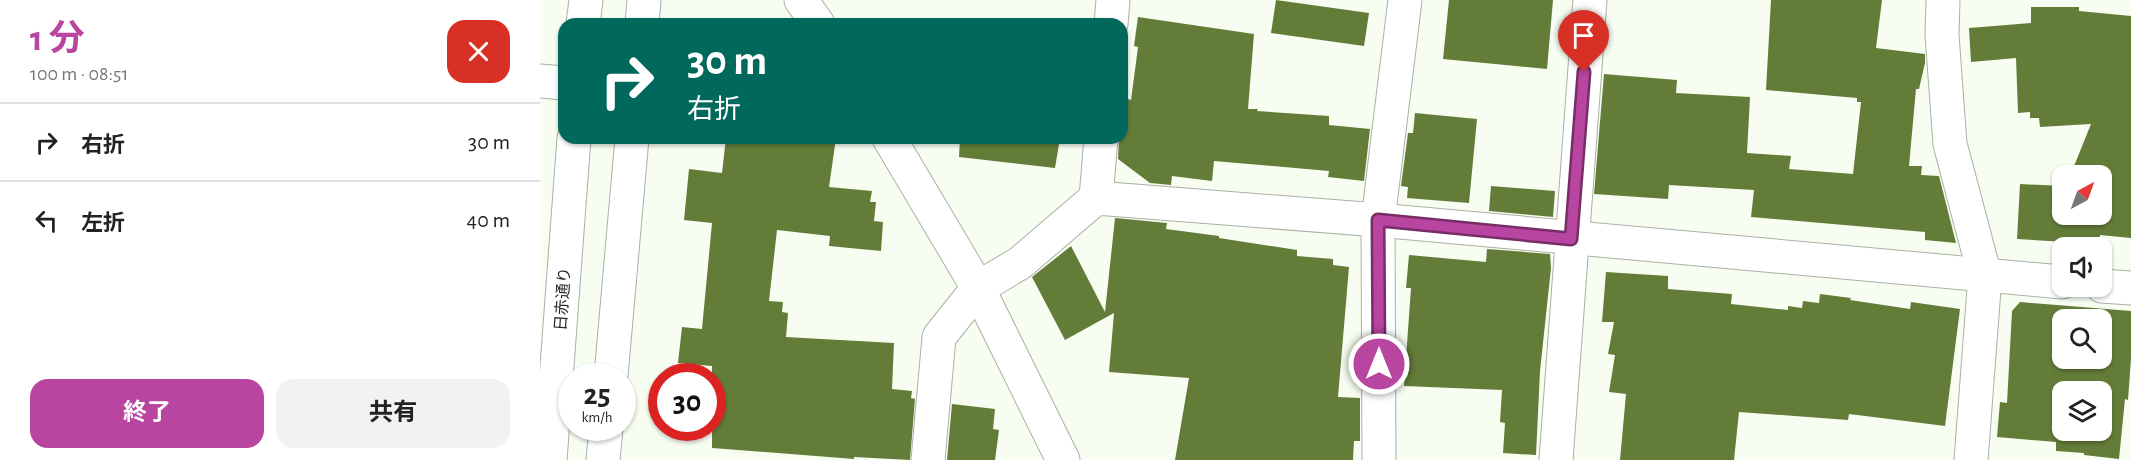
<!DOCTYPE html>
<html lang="ja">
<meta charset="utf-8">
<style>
body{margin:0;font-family:"Alegreya Sans","Noto Sans JP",sans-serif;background:#f2f2f2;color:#222;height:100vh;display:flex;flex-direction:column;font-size:22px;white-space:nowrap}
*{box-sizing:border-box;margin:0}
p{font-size:20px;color:#767676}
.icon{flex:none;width:33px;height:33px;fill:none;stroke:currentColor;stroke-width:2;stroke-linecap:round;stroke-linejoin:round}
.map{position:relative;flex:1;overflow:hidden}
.side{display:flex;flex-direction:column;background:#fff;width:540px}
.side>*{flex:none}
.banner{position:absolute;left:18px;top:18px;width:570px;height:126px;border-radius:18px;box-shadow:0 2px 4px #0004;background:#00695c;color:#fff;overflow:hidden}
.needle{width:39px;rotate:41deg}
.buttons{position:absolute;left:1512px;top:165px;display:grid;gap:12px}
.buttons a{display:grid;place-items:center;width:60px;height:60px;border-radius:12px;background:#fff;box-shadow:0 2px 4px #0004;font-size:30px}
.speed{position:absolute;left:18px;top:363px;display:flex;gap:12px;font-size:30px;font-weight:700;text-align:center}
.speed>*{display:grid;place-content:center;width:78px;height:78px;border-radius:50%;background:#fff;box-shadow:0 2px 4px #0004;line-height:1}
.speed small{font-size:15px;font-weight:400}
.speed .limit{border:9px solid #d22;background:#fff;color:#111}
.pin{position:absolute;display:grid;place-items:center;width:51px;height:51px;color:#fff;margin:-62px -26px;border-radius:50% 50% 50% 0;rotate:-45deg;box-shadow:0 0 6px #0007}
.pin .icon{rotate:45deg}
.me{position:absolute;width:66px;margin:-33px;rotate:0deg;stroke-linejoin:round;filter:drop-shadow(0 0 4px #0008)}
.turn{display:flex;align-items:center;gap:21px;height:126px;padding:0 30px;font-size:27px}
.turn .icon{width:78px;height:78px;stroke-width:2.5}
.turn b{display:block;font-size:42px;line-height:51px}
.round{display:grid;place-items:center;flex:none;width:63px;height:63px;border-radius:18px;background:#f2f2f2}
.summary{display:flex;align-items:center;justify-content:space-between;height:102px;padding:0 30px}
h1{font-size:36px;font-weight:700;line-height:45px;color:#b8459f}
.cta{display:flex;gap:12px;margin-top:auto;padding:12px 30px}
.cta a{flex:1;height:69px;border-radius:18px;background:#b8459f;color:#fff;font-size:24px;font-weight:700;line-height:69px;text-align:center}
.cta a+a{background:#f2f2f2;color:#222}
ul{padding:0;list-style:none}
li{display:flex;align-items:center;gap:18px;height:78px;padding:0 30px;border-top:2px solid #e0e0e0}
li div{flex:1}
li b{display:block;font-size:22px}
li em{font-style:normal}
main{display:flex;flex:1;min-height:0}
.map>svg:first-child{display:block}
.building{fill:#637d39;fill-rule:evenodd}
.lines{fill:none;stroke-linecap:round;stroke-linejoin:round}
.street-casing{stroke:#abb0a5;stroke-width:35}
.secondary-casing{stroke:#abb0a5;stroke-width:35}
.street{stroke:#fff;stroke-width:33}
.secondary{stroke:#fff;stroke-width:33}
.route-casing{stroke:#782d67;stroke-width:15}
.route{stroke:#b8459f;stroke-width:10}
.labels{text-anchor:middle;stroke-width:6;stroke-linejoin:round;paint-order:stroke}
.street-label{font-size:16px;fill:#272925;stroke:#fff}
</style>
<main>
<section class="side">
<div class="summary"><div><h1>1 分</h1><p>100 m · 08:51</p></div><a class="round" style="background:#d93025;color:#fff"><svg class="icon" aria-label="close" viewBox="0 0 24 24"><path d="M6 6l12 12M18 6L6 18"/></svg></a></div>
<ul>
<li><svg class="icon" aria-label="right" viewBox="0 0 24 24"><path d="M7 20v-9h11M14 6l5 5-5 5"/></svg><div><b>右折</b></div><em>30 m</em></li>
<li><svg class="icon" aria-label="left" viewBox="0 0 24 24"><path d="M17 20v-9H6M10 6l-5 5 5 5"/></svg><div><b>左折</b></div><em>40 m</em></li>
</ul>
<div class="cta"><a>終了</a><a>共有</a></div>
</section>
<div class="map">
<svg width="1591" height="460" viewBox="0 0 1591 460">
<rect width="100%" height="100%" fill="#f8fdf2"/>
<g class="building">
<polygon points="736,0 829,13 824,46 731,33"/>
<polygon points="909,0 1013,0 1007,69 903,59"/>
<polygon points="1231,0 1342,0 1336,48 1385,54 1385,63 1379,89 1376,89 1369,166 1382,166 1381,175 1399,176 1416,243 1385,240 1385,232 1211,217 1214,190 1129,185 1128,199 1054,194 1064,74 1137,80 1136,93 1210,97 1207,153 1251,156 1249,169 1313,174 1321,102 1317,102 1317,98 1226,90"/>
<polygon points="1491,7 1539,7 1539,11 1591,16 1591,238 1560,235 1559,248 1526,248 1526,242 1477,239 1480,184 1522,186 1522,214 1562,214 1562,176 1530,176 1551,124 1500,127 1499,118 1490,118 1490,112 1478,113 1476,58 1431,62 1429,28 1491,23"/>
<polygon points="598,17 714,34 708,109 718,109 717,111 789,116 789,125 830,129 824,181 788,177 789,171 674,161 672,181 632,176 631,185 610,183 578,159 579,138 582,138 588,99 591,100 598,47 594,46"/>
<polygon points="875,113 937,119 929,203 867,198 868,187 861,186 868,133 873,133"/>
<polygon points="186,138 296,138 289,187 332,191 330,202 336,202 334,221 343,222 341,251 289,246 290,236 237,230 229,301 243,302 242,312 248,313 246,337 354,343 352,389 372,391 371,398 375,399 370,460 314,457 314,459 172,448 172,366 138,363 142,327 162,329 172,223 144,220 149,169 182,173"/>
<polygon points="420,138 520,138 515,168 419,157"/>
<polygon points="951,186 1015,191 1013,217 949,211"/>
<polygon points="575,218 627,223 626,229 679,236 679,238 757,250 757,256 793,259 793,265 809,267 798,397 820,398 820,441 814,441 813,460 635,460 649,378 569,372 574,313 525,340 492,277 531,246 565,312"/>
<polygon points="947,249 1010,254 1011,268 1000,371 996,455 963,453 965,423 960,422 962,390 864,386 871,288 866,288 869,255 946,262"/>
<polygon points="1066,272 1128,276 1128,289 1192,294 1191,304 1248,310 1248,306 1262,308 1263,301 1279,303 1280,294 1311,298 1310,300 1370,309 1371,302 1420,309 1405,426 1309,414 1308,420 1199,412 1194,460 1080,460 1086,394 1069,392 1075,355 1068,354 1074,322 1062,322"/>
<path d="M1480 302 1591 311V359L1588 400 1585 399 1579 459 1544 455V453L1516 451V442L1457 437 1460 402 1467 403 1472 311ZM1522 320H1562V358H1522ZM1522 392H1562V430H1522Z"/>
<polygon points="412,404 455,409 453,429 459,430 455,460 407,460"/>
</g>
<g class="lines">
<g class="street-casing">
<g id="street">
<polyline points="1403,0 1402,35 1410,144 1445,276 1431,460"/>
<polyline points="571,24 573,0"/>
<polyline points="0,81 24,83"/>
<polyline points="556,198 561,138"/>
<polyline points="1562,286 1591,288"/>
<polyline points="388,460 399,337 438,288 480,263 556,198 838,220 1522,282"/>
<polyline points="839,460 838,220 865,0"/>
<polyline points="1016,460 1050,0"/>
</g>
</g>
<g class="secondary-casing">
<g id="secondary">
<polyline points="261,0 278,24"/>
<polyline points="43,24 46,0"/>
<polyline points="102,24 104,0"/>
<polyline points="349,138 438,288 523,460"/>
<polyline points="71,376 92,138"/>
<polyline points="10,460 34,138"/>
<polyline points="63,460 66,428"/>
</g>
</g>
<use href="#street" class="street"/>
<use href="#secondary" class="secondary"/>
</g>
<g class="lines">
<g class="route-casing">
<polyline id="route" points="839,364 838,220 1031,239 1044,72"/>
</g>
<use href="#route" class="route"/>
</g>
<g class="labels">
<g class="street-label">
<text transform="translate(22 299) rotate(-86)" y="6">日赤通り</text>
</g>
</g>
</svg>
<div class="buttons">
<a><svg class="needle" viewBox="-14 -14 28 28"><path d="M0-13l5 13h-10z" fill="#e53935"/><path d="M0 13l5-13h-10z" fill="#767676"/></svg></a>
<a><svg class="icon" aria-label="sound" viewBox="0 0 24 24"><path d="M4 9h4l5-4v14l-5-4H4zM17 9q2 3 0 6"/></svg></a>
<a><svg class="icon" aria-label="search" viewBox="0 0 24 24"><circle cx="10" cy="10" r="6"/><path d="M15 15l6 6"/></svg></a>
<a><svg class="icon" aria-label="layers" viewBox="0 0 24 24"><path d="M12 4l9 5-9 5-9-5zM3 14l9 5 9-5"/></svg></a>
</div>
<div class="speed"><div>25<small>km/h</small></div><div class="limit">30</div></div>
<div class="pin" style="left:1044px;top:72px;background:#d93025"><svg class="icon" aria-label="arrive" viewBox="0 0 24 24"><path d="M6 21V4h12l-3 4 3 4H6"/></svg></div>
<svg class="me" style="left:839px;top:364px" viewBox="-20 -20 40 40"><circle r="17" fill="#b8459f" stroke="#fff" stroke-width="3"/><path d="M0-11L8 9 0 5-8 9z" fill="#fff"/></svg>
<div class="banner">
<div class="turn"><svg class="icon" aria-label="right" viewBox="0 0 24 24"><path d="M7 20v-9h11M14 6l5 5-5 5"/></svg><div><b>30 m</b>右折</div></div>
</div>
</div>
</main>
